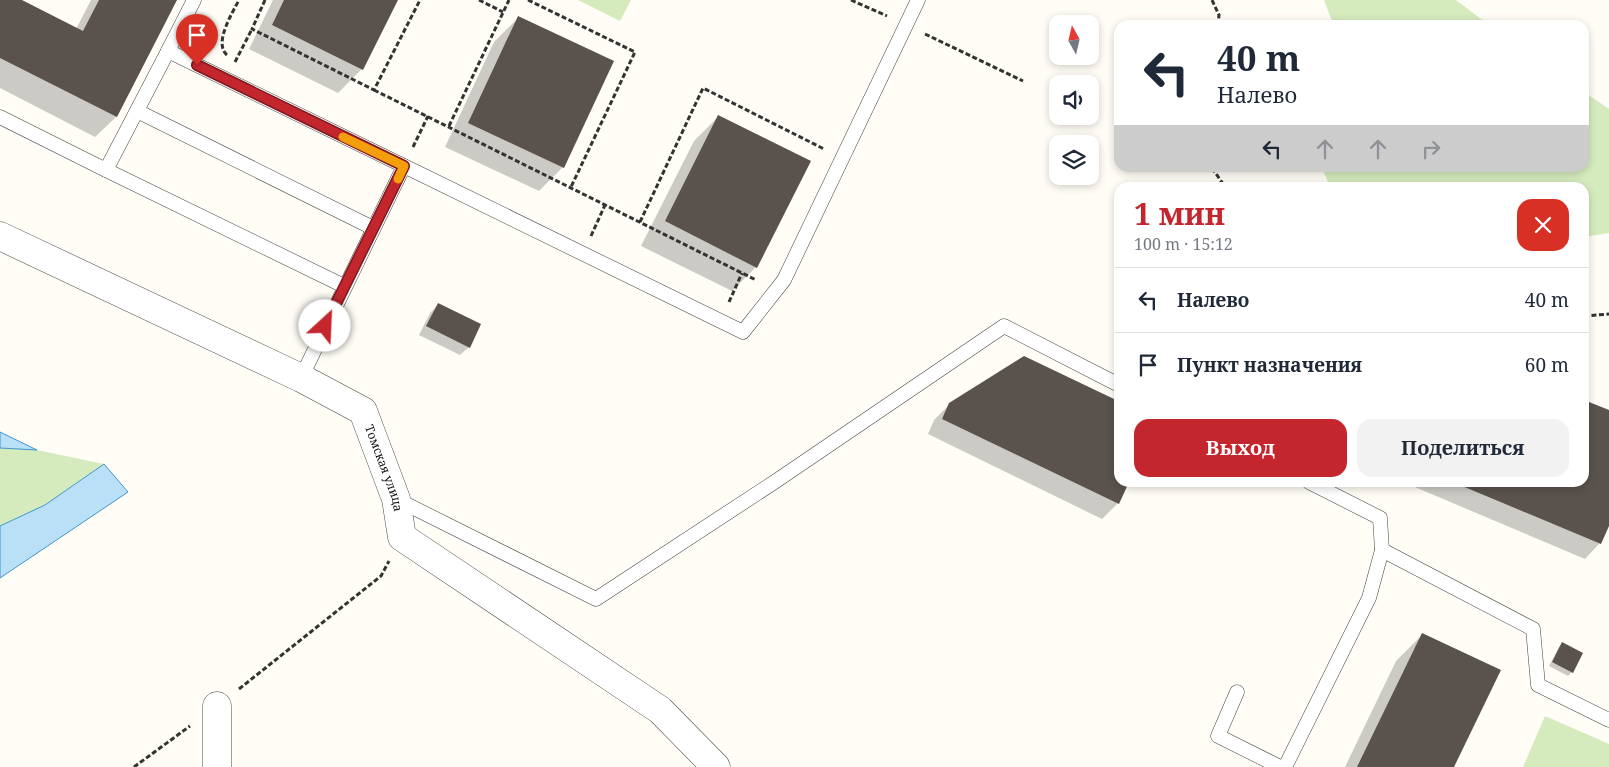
<!DOCTYPE html>
<html lang="ru">
<meta charset="utf-8">
<style>
body{margin:0;font-family:"Noto Serif",serif;background:#f2f2f3;color:#1f2937;height:100vh;display:flex;flex-direction:column;font-size:19px;white-space:nowrap}
*{box-sizing:border-box;margin:0}
p{font-size:16px;color:#747a83}
.icon{flex:none;width:28px;height:28px;fill:none;stroke:currentColor;stroke-width:2;stroke-linecap:round;stroke-linejoin:round}
.map{position:relative;flex:1;overflow:hidden}
.drawer{position:absolute;left:1114px;top:182px;width:475px;height:305px;display:flex;flex-direction:column;background:#fff;border-radius:15px;box-shadow:0 2px 8px #0003}
.drawer>*{flex:none}
.top-card{position:absolute;left:1114px;top:20px;width:475px;height:152px;border-radius:15px;box-shadow:0 2px 8px #0003;background:#fff;color:#1f2937;overflow:hidden}
.needle{width:32px;rotate:352deg}
.buttons{position:absolute;left:1049px;top:15px;display:grid;gap:10px}
.buttons a{display:grid;place-items:center;width:50px;height:50px;border-radius:10px;background:#fff;box-shadow:0 2px 8px #0003;font-size:25px}
.pin{position:absolute;display:grid;place-items:center;width:42px;height:42px;color:#fff;margin:-51px -21px;border-radius:50% 50% 50% 0;rotate:-45deg;box-shadow:0 0 5px #0007}
.pin .icon{rotate:45deg}
.me{position:absolute;width:55px;margin:-28px;rotate:25deg;stroke-linejoin:round;filter:drop-shadow(0 0 4px #0008)}
.turn{display:flex;align-items:center;gap:18px;height:105px;padding:0 20px;font-size:22px}
.turn .icon{width:65px;height:65px;stroke-width:2.5}
.turn b{display:block;font-size:35px;line-height:42px}
.lanes{display:flex;align-items:center;height:48px;padding:0 20px;background:#0003;justify-content:center;gap:25px;direction:ltr}
.lanes .off{opacity:.35}
.round{display:grid;place-items:center;flex:none;width:52px;height:52px;border-radius:15px;background:#f2f2f3}
.overview{display:flex;align-items:center;justify-content:space-between;height:85px;padding:0 20px}
h1{font-size:30px;font-weight:700;line-height:38px;color:#c4262e}
.button{display:flex;gap:10px;margin-top:auto;padding:10px 20px}
.button a{flex:1;height:58px;border-radius:15px;background:#c4262e;color:#fff;font-size:20px;font-weight:700;line-height:58px;text-align:center}
.button a+a{background:#f2f2f3;color:#1f2937}
ul{padding:0;list-style:none}
li{display:flex;align-items:center;gap:15px;height:65px;padding:0 20px;border-top:1px solid #e0e1e3}
li div{flex:1}
li b{display:block;font-size:19px}
li em{font-style:normal}
.map>svg:first-child{display:block}
.green{fill:#d5ebbd}
.water{fill:#b9e0f7;stroke:#3f96cf}
.shadow{fill:#0003}
.building{fill:#5a524d}
.lines{fill:none;stroke-linecap:round;stroke-linejoin:round}
.service-casing{stroke:#444;stroke-width:15}
.minor-casing{stroke:#444;stroke-width:29}
.path{stroke:#333;stroke-width:3;stroke-dasharray:5 2.5;stroke-linecap:butt}
.service{stroke:#fff;stroke-width:14}
.minor{stroke:#fff;stroke-width:28}
.route-casing{stroke:#7f191e;stroke-width:12}
.route{stroke:#c4262e;stroke-width:9}
.slow{stroke:#f59e0b;stroke-width:9}
.labels{text-anchor:middle;stroke-width:5;stroke-linejoin:round;paint-order:stroke}
.street-label{font-size:12px;fill:#111;stroke:#fff}
</style>
<div class="map">
<svg width="1609" height="767" viewBox="0 0 1609 767">
<rect width="100%" height="100%" fill="#fffdf5"/>
<g class="green">
<polygon points="578,0 631,0 620,21"/>
<polygon points="1324,0 1456,0 1489,25 1332,25 1332,21"/>
<polygon points="1584,92 1609,109 1609,233 1584,237 1584,188 1330,187 1322,168 1584,168"/>
<polygon points="0,448 37,450 104,464 45,505 0,526"/>
<polygon points="1545,716 1609,744 1609,767 1523,767"/>
</g>
<g class="water">
<polygon points="0,432 37,450 0,448"/>
<polygon points="104,464 128,492 0,578 0,526 45,505"/>
</g>
<g class="shadow">
<polygon points="0,0 19,0 76,29 91,0 175,0 116,117 95,137 0,88"/>
<polygon points="273,0 396,0 362,69 338,93 249,49"/>
<polygon points="518,18 563,167 539,191 445,147 494,42"/>
<polygon points="718,117 756,267 732,291 641,246 694,141"/>
<polygon points="439,304 469,347 460,355 419,335 430,313"/>
<polygon points="1584,401 1609,412 1609,522 1600,543 1585,559 1403,482 1584,482"/>
<polygon points="950,404 1119,482 1127,482 1118,503 1102,519 928,434 934,420"/>
<polygon points="1423,634 1452,767 1345,767 1396,661"/>
<polygon points="1563,644 1572,672 1568,676 1549,666 1559,647"/>
</g>
<g class="building">
<polygon points="0,0 22,0 83,31 99,0 177,0 117,117 0,58"/>
<polygon points="284,0 398,0 363,70 272,25"/>
<polygon points="518,16 614,61 564,168 468,123"/>
<polygon points="718,115 811,161 757,268 665,221"/>
<polygon points="438,303 481,324 470,348 426,326"/>
<polygon points="1024,356 1114,399 1119,412 1119,482 1129,482 1119,504 942,419 949,403"/>
<polygon points="1584,400 1609,410 1609,526 1601,544 1455,483 1584,482"/>
<polygon points="1422,633 1501,670 1454,767 1357,767"/>
<polygon points="1562,642 1583,653 1573,673 1552,662"/>
</g>
<g class="lines">
<g class="service-casing">
<g id="service">
<polyline points="194,0 168,51 404,166"/>
<polyline points="168,51 106,170 344,286"/>
<polyline points="137,111 373,228"/>
<polyline points="0,117 106,170"/>
<polyline points="301,378 404,166 743,332 784,280 918,0"/>
<polyline points="396,499 596,599 776,481 1004,326 1119,385"/>
<polyline points="1382,550 1533,629 1538,685 1609,720"/>
<polyline points="1237,692 1218,736 1280,767"/>
<polyline points="1285,767 1369,598 1382,550 1380,518 1309,482"/>
</g>
</g>
<g class="minor-casing">
<g id="minor">
<path id="s1" d="M0 236 301 378 363 411 396 499 402 537 660 710 716 767"/>
<polyline points="217,767 217,706"/>
</g>
</g>
<g class="path">
<polyline points="265,0 252,29 374,90 420,0"/>
<polyline points="479,0 503,12"/>
<polyline points="528,0 635,52 571,187"/>
<polyline points="851,0 887,16"/>
<polyline points="1212,0 1219,15 1218,25"/>
<polyline points="925,34 1023,81"/>
<path d="M227 55C213 43 233 12 239 0"/>
<polyline points="235,62 252,29"/>
<polyline points="374,90 756,280"/>
<polyline points="449,126 509,0"/>
<polyline points="413,147 428,116"/>
<polyline points="1212,168 1226,188"/>
<polyline points="640,222 703,88 824,149"/>
<polyline points="591,236 605,205"/>
<polyline points="729,302 742,273"/>
<polyline points="1584,316 1609,314"/>
<polyline points="239,689 381,576 389,561"/>
<polyline points="134,767 190,726"/>
</g>
<use href="#service" class="service"/>
<use href="#minor" class="minor"/>
</g>
<g class="lines">
<g class="route-casing">
<polyline id="route" points="197,65 404,166 325,326"/>
</g>
<use href="#route" class="route"/>
<polyline class="slow" points="343,137 404,166 398,179"/>
</g>
<g class="labels">
<g class="street-label">
<text dy="4" stroke="none"><textPath href="#s1" startOffset="464">Томская улица</textPath></text>
</g>
</g>
</svg>
<div class="buttons">
<a><svg class="needle" viewBox="-14 -14 28 28"><path d="M0-13l5 13h-10z" fill="#e53935"/><path d="M0 13l5-13h-10z" fill="#747a83"/></svg></a>
<a><svg class="icon" aria-label="sound" viewBox="0 0 24 24"><path d="M4 9h4l5-4v14l-5-4H4zM17 9q2 3 0 6"/></svg></a>
<a><svg class="icon" aria-label="layers" viewBox="0 0 24 24"><path d="M12 4l9 5-9 5-9-5zM3 14l9 5 9-5"/></svg></a>
</div>
<div class="pin" style="left:197px;top:65px;background:#d93025"><svg class="icon" aria-label="arrive" viewBox="0 0 24 24"><path d="M6 21V4h12l-3 4 3 4H6"/></svg></div>
<svg class="me" style="left:325px;top:326px" viewBox="-20 -20 40 40"><circle r="19" fill="#fff"/><path d="M0-13L10 11 0 6-10 11z" fill="#c4262e"/></svg>
<div class="top-card">
<div class="turn"><svg class="icon" aria-label="left" viewBox="0 0 24 24"><path d="M17 20v-9H6M10 6l-5 5 5 5"/></svg><div><b>40 m</b>Налево</div></div>
<div class="lanes"><svg class="icon" aria-label="left" viewBox="0 0 24 24"><path d="M17 20v-9H6M10 6l-5 5 5 5"/></svg><svg class="icon off" aria-label="ahead" viewBox="0 0 24 24"><path d="M12 20V5M6 11l6-6 6 6"/></svg><svg class="icon off" aria-label="ahead" viewBox="0 0 24 24"><path d="M12 20V5M6 11l6-6 6 6"/></svg><svg class="icon off" aria-label="right" viewBox="0 0 24 24"><path d="M7 20v-9h11M14 6l5 5-5 5"/></svg></div>
</div>
<section class="drawer">
<div class="overview"><div><h1>1 мин</h1><p>100 m · 15:12</p></div><a class="round" style="background:#d93025;color:#fff"><svg class="icon" aria-label="close" viewBox="0 0 24 24"><path d="M6 6l12 12M18 6L6 18"/></svg></a></div>
<ul>
<li><svg class="icon" aria-label="left" viewBox="0 0 24 24"><path d="M17 20v-9H6M10 6l-5 5 5 5"/></svg><div><b>Налево</b></div><em>40 m</em></li>
<li><svg class="icon" aria-label="arrive" viewBox="0 0 24 24"><path d="M6 21V4h12l-3 4 3 4H6"/></svg><div><b>Пункт назначения</b></div><em>60 m</em></li>
</ul>
<div class="button"><a>Выход</a><a>Поделиться</a></div>
</section>
</div>
